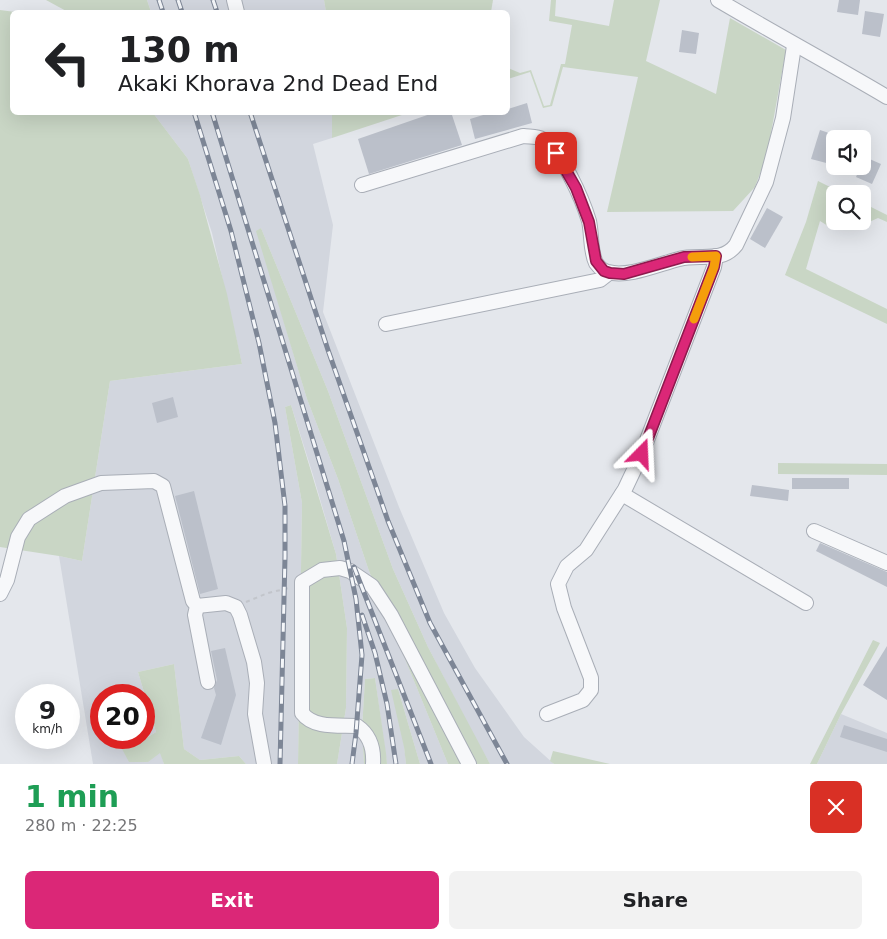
<!DOCTYPE html>
<meta charset="utf-8">
<style>
body{margin:0;font-family:"DejaVu Sans",sans-serif;background:#f2f2f2;color:#202124;height:100vh;display:flex;flex-direction:column;font-size:19px;white-space:nowrap}
*{box-sizing:border-box;margin:0}
p{font-size:16px;color:#757577}
.icon{flex:none;width:28px;height:28px;fill:none;stroke:currentColor;stroke-width:2;stroke-linecap:round;stroke-linejoin:round}
.map{position:relative;height:764px;overflow:hidden}
.details{display:flex;flex-direction:column;background:#fff;flex:1}
.details>*{flex:none}
.hud{position:absolute;left:10px;top:10px;width:500px;height:105px;border-radius:8px;box-shadow:0 5px 20px #0002;background:#fff;color:#202124;overflow:hidden}
.tools{position:absolute;left:826px;top:130px;display:grid;gap:10px}
.tools a{display:grid;place-items:center;width:45px;height:45px;border-radius:8px;background:#fff;box-shadow:0 5px 20px #0002;font-size:25px}
.speed{position:absolute;left:15px;top:684px;display:flex;gap:10px;font-size:25px;font-weight:700;text-align:center}
.speed>*{display:grid;place-content:center;width:65px;height:65px;border-radius:50%;background:#fff;box-shadow:0 5px 20px #0002;line-height:1}
.speed small{font-size:12px;font-weight:400}
.speed .limit{border:8px solid #d22;background:#fff;color:#111}
.pin{position:absolute;display:grid;place-items:center;width:42px;height:42px;color:#fff;margin:-21px;border-radius:10px;box-shadow:0 2px 8px #0006}
.me{position:absolute;width:55px;margin:-28px;rotate:21deg;stroke-linejoin:round;filter:drop-shadow(0 0 4px #0008)}
.turn{display:flex;align-items:center;gap:18px;height:105px;padding:0 25px;font-size:22px}
.turn .icon{width:65px;height:65px;stroke-width:2.5}
.turn b{display:block;font-size:35px;line-height:42px}
.round{display:grid;place-items:center;flex:none;width:52px;height:52px;border-radius:8px;background:#f2f2f2}
.overview{display:flex;align-items:center;justify-content:space-between;height:85px;padding:0 25px}
h1{font-size:30px;font-weight:700;line-height:38px;color:#1e9e55}
.button{display:flex;gap:10px;margin-top:auto;padding:10px 25px}
.button a{flex:1;height:58px;border-radius:8px;background:#db2777;color:#fff;font-size:20px;font-weight:700;line-height:58px;text-align:center}
.button a+a{background:#f2f2f2;color:#202124}
.map>svg:first-child{display:block}
.built{fill:#d2d6de}
.green{fill:#c9d6c5}
.building{fill:#bbc0ca}
.lines{fill:none;stroke-linecap:round;stroke-linejoin:round}
.minor-casing{stroke:#a9aeb7;stroke-width:16}
.path{stroke:#c2c5cb;stroke-width:2;stroke-dasharray:4 4;stroke-linecap:butt}
.minor{stroke:#f7f8fa;stroke-width:14}
.rail-casing{stroke:#7d8696;stroke-width:5}
.rail{stroke:#f4f6f9;stroke-width:3;stroke-dasharray:9;stroke-linecap:butt}
.route-casing{stroke:#8e194d;stroke-width:12}
.route{stroke:#db2777;stroke-width:9}
.slow{stroke:#f59e0b;stroke-width:9}
</style>
<div class="map">
<svg width="887" height="764" viewBox="0 0 887 764">
<rect width="100%" height="100%" fill="#e4e7ec"/>
<g class="built">
<polygon points="147,0 324,0 326,12 151,12"/>
<polygon points="153,113 332,113 332,138 313,144 333,225 323,312 399,507 444,613 475,668 524,737 554,764 490,764 478,743 428,647 393,569 328,391 261,228 257,231 307,399 338,479 369,571 448,764 420,764 398,689 406,764 387,764 375,678 365,679 362,729 364,764 337,764 346,708 347,628 336,554 313,475 291,405 285,407 302,503 298,764 246,764 239,756 200,760 184,749 174,664 138,672 156,732 148,737 144,736 144,695 101,695 101,738 131,738 121,747 161,753 164,764 93,764 59,556 82,561 110,381 242,364 212,233 188,159"/>
<polygon points="841,714 887,733 887,764 817,764"/>
</g>
<g class="green">
<polygon points="46,0 147,0 151,12 68,12"/>
<polygon points="324,0 493,0 491,12 326,12"/>
<polygon points="551,0 556,0 555,16 609,26 614,0 660,0 646,61 716,94 730,18 786,50 767,155 755,187 733,211 607,212 638,77 563,67 552,106 543,108 530,72 508,79 508,68 520,73 531,70 544,106 550,105 561,64 565,64 572,25 549,21"/>
<polygon points="0,10 15,12 12,12 12,112 153,113 188,159 200,195 227,294 242,364 110,381 82,561 59,556 0,547"/>
<polygon points="332,113 332,112 408,113 332,138"/>
<polygon points="818,181 844,194 835,194 835,221 862,221 863,203 887,215 887,222 878,218 856,228 828,226 820,221 806,269 887,309 887,324 785,275 806,222"/>
<polygon points="261,228 328,391 393,569 428,647 490,764 448,764 369,571 338,479 307,399 256,231"/>
<polygon points="291,405 336,554 347,628 346,708 337,764 298,764 302,503 285,407"/>
<polygon points="778,463 887,464 887,475 778,474"/>
<polygon points="873,640 880,643 841,714 817,764 810,764"/>
<polygon points="174,664 184,749 200,760 239,756 246,764 164,764 160,753 148,762 129,762 121,747 131,738 148,737 156,732 138,672"/>
<polygon points="375,678 386,753 387,764 364,764 362,729 365,679"/>
<polygon points="398,689 420,764 406,764 404,747 391,690"/>
<polygon points="553,751 610,764 554,764 550,761"/>
</g>
<g class="building">
<polygon points="839,0 860,0 858,15 837,12"/>
<polygon points="865,11 884,14 880,37 862,34"/>
<polygon points="682,30 699,33 696,54 679,52"/>
<polygon points="527,103 532,123 475,139 470,119 493,112 508,112 508,109"/>
<polygon points="436,112 451,112 462,145 369,174 358,139"/>
<polygon points="820,130 835,135 834,165 811,159"/>
<polygon points="865,157 881,164 872,184 856,177 861,166 862,166"/>
<polygon points="767,208 783,217 765,248 750,239"/>
<polygon points="173,397 178,417 157,423 152,403"/>
<rect x="792" y="478" width="57" height="11"/>
<polygon points="752,485 789,490 788,501 750,496"/>
<polygon points="194,491 218,589 200,594 175,496"/>
<polygon points="820,543 887,572 887,587 816,551"/>
<polygon points="887,646 887,700 863,685"/>
<polygon points="225,648 236,695 221,745 201,738 216,695 214,688 217,680 211,651"/>
<polygon points="844,725 887,739 887,752 840,737"/>
</g>
<g class="lines">
<g class="minor-casing">
<g id="minor">
<polyline points="234,0 237,12"/>
<path d="M718 0C774 33 831 64 887 97"/>
<path d="M362 185 523 136C529 137 537 136 542 139 561 149 583 201 589 221 592 234 590 251 596 263 599 267 603 271 608 272 627 278 659 264 679 259 699 253 721 264 736 245L766 182 783 118 794 46"/>
<polyline points="386,324 600,280 609,273"/>
<polyline points="622,494 806,603"/>
<polyline points="814,531 887,563"/>
<polyline points="0,594 7,580 18,537 29,519 65,496 101,483 154,481 163,486 193,601 197,606 195,615 208,682"/>
<polyline points="197,606 226,603 236,607 240,615 254,662 257,683 255,714 264,764"/>
<polyline points="547,714 583,700 591,690 591,678 564,608 558,584 567,566 586,550 625,489 642,453 714,267 716,256"/>
<path d="M373 764C374 749 370 735 357 726 339 725 314 729 302 713V582L322 570 340 568 350 571 372 586 391 615 469 764"/>
</g>
</g>
<polyline class="path" points="246,602 268,593 289,588"/>
<use href="#minor" class="minor"/>
<g class="rail-casing">
<g id="rail">
<polyline points="159,0 163,12"/>
<polyline points="178,0 182,12"/>
<polyline points="213,0 217,12"/>
<polyline points="194,112 231,231 259,343 275,423 285,506 285,557 280,764"/>
<polyline points="212,112 344,541 356,599 362,655 356,733 352,764"/>
<polyline points="250,112 328,350 388,521 430,623 507,764"/>
<polyline points="354,567 431,764"/>
<polyline points="362,615 375,653 387,704 396,764"/>
</g>
</g>
<use href="#rail" class="rail"/>
</g>
<g class="lines">
<g class="route-casing">
<polyline id="route" points="556,153 576,188 589,222 596,261 604,271 610,273 624,274 684,257 716,256 714,267 642,454"/>
</g>
<use href="#route" class="route"/>
<polyline class="slow" points="692,257 716,256 714,267 694,319"/>
</g>
</svg>
<div class="tools">
<a><svg class="icon" aria-label="sound" viewBox="0 0 24 24"><path d="M4 9h4l5-4v14l-5-4H4zM17 9q2 3 0 6"/></svg></a>
<a><svg class="icon" aria-label="search" viewBox="0 0 24 24"><circle cx="10" cy="10" r="6"/><path d="M15 15l6 6"/></svg></a>
</div>
<div class="speed"><div>9<small>km/h</small></div><div class="limit">20</div></div>
<div class="pin" style="left:556px;top:153px;background:#d93025"><svg class="icon" aria-label="arrive" viewBox="0 0 24 24"><path d="M6 21V4h12l-3 4 3 4H6"/></svg></div>
<svg class="me" style="left:642px;top:454px" viewBox="-20 -20 40 40"><path d="M0-17L14 15 0 8-14 15z" fill="#db2777" stroke="#fff" stroke-width="4"/></svg>
<div class="hud">
<div class="turn"><svg class="icon" aria-label="left" viewBox="0 0 24 24"><path d="M17 20v-9H6M10 6l-5 5 5 5"/></svg><div><b>130 m</b>Akaki Khorava 2nd Dead End</div></div>
</div>
</div>
<section class="details">
<div class="overview"><div><h1>1 min</h1><p>280 m · 22:25</p></div><a class="round" style="background:#d93025;color:#fff"><svg class="icon" aria-label="close" viewBox="0 0 24 24"><path d="M6 6l12 12M18 6L6 18"/></svg></a></div>
<div class="button"><a>Exit</a><a>Share</a></div>
</section>
